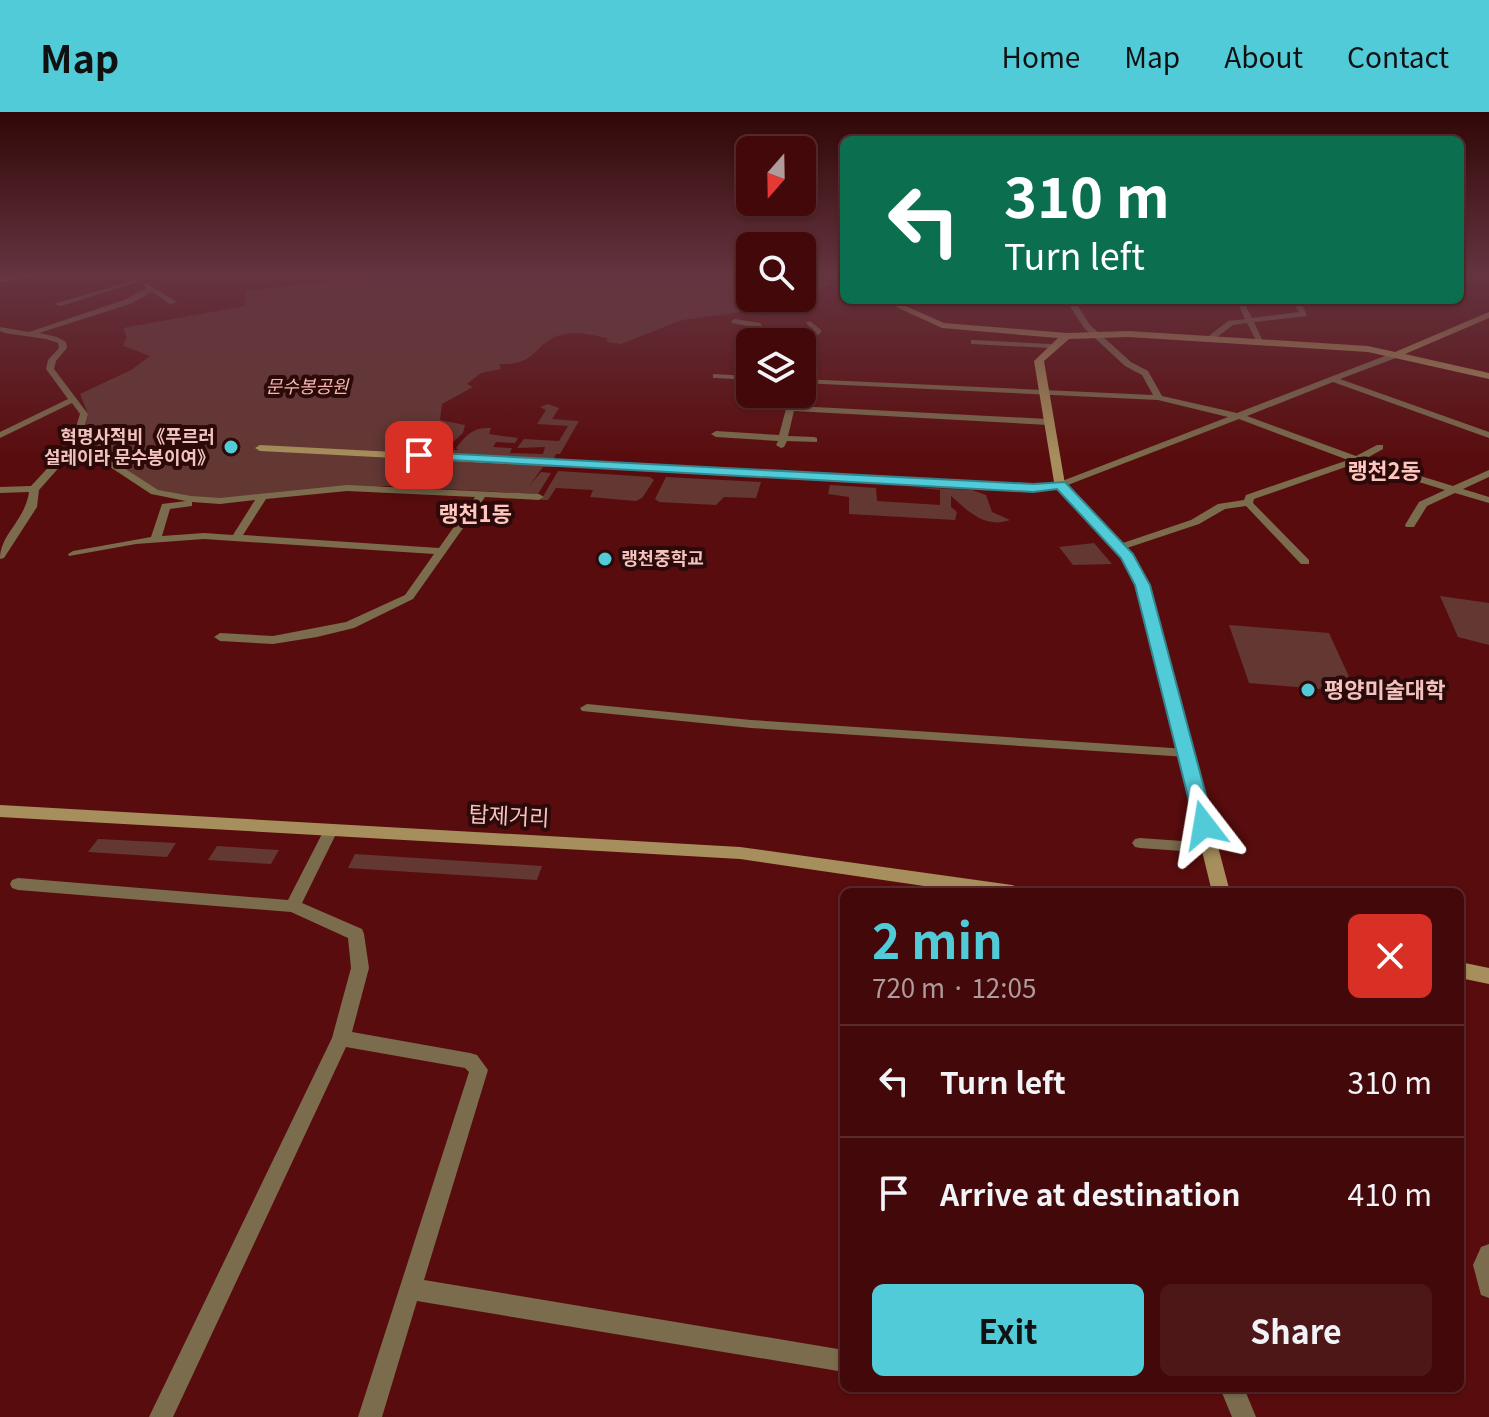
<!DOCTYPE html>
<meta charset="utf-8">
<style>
body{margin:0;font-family:Georgia,"Noto Sans KR",serif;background:#4d1718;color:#f1f3f6;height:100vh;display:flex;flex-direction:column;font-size:30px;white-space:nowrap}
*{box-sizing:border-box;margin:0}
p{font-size:26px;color:#af9a9c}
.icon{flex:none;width:44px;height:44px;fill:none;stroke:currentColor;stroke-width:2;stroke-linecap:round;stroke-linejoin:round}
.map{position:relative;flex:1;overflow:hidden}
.drawer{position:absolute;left:840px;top:776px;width:624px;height:504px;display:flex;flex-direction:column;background:#43090a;border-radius:12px;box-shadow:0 2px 6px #0004,0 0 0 2px #5b2a2b}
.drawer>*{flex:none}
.guide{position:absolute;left:840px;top:24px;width:624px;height:168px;border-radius:12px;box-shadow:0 2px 6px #0004,0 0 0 2px #5b2a2b;background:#0b6e4f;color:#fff;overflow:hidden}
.needle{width:52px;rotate:200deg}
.controls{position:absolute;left:736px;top:24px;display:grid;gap:16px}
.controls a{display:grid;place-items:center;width:80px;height:80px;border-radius:12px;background:#43090a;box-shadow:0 2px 6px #0004,0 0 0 2px #5b2a2b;font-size:40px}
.pin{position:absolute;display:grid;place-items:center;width:68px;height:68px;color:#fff;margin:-34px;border-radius:16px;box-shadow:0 4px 12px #0006}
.me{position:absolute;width:88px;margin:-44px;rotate:346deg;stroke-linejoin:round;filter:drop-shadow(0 0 6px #0008)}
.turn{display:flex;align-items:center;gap:28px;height:168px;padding:0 32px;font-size:36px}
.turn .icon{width:104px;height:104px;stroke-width:2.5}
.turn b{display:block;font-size:56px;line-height:68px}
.round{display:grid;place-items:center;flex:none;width:84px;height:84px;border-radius:12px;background:#4d1718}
.summary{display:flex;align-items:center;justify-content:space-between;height:136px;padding:0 32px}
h1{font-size:48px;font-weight:700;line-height:60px;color:#52cbd9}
.action{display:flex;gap:16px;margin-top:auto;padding:16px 32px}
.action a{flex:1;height:92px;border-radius:12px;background:#52cbd9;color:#111;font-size:32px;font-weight:700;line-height:92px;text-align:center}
.action a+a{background:#4d1718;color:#f1f3f6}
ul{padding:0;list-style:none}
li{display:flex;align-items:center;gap:24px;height:112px;padding:0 32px;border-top:2px solid #5b2a2b}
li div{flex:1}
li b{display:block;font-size:30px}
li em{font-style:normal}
header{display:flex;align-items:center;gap:48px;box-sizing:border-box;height:112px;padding:0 40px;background:#52cbd9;color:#111}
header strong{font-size:38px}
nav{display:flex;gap:44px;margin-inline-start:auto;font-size:28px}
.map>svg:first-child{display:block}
.green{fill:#633833}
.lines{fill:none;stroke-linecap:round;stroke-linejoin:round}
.street{fill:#7a6c4d;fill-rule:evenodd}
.secondary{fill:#a68f5c;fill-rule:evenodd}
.route{fill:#52cbd9;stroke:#35848d;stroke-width:2}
.poi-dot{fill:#52cbd9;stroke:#2b0a09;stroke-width:3}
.labels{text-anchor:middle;stroke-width:8;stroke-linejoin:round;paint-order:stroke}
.far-park-label{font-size:18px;font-style:italic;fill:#f8b7af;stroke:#2b0a09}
.far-poi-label{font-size:18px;font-weight:bold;fill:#f3c4bf;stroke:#2b0a09;text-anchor:end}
.far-quarter-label{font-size:22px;font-weight:bold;fill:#fec6bf;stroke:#2b0a09}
.poi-label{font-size:22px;font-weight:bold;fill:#f3c4bf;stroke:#2b0a09;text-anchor:start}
.street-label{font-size:22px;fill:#f3c4bf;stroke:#2b0a09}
</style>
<header>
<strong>Map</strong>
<nav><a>Home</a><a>Map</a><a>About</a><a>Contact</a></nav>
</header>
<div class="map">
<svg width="1489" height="1305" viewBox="0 0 1489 1305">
<rect width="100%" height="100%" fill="#590c0d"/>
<g class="green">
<path d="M384 163H750V186H802V163L829 172 787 194 682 208 621 232 607 230V226C593 223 576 219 561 223 533 231 538 254 499 252L501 257 481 261 467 272 473 275 442 292 440 308 465 313 463 321 444 338H458L456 336C467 322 473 315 491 316L489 322 518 326 515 331 496 330 493 335 512 336 510 341 543 342 545 335 517 336 524 327 559 329 568 314 537 312 546 298 540 295 548 292 559 296 552 307 579 309 560 342H556L553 348 557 355H543L529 374 541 360 551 361 538 382 386 374 187 389C153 384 105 352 83 327L88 302 80 282 131 258 150 244 123 234 127 225 123 216 245 194V179Z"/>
<polygon points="558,359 650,365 654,368 642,386 636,389 590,385 593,378 556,376 548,388 541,388"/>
<polygon points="666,365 761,370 756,386 724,385 716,393 659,390 655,387"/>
<path d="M830 373 876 376 877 389 940 393V378L911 375 972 378 986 383 992 400 1010 408C985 417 968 399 951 384V395L957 400 955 408 849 402V385L828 382Z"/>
<polygon points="1094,431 1112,452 1073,453 1059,435"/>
<polygon points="1440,484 1489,491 1489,533 1458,525"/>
<polygon points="1229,513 1329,521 1356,580 1249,571"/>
<polygon points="98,727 99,727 176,731 167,745 88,740"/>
<polygon points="217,734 279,738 271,752 208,748"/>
<polygon points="355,742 542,754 537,768 348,756"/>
</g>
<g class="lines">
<g class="street">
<polygon points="341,163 349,163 350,165 347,167"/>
<polygon points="135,168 140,169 61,194 54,192"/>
<path d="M146 171 177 190 170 192 152 180 130 192 39 221 57 225 66 230 67 236 56 249 54 257 88 302 80 332 75 337 104 343 158 378 191 384 220 386 347 373 539 382 544 385 539 388 485 385 413 487 354 516 317 525 273 532 220 529 214 525 220 521 273 524 346 510 405 483 434 442 204 427 136 432 69 444 68 442 73 439 151 425 162 392 186 389 151 382 98 347 71 342 39 378 37 395 4 446 0 447C0 422 25 409 29 380L0 381V375L31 374 71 331 80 302 72 291 0 326V320L68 287 46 257 48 248 59 236 58 231 46 227 5 221 0 219V215L29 220 124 188 147 176 143 173ZM347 379 475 385 439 436 243 423 266 387ZM255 388 233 423 204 421 162 424 170 397 192 394V390L220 392Z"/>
<polygon points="1066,188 1074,188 1090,213 1131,250 1148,259 1162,284 1237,301 1395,240 1401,240 1401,244 1340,267 1489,320 1489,326 1333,270 1247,304 1356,344 1377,333 1383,333 1383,337 1365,347 1453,374 1489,358 1489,365 1463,377 1489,385 1489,391 1455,381 1427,394 1414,415 1406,415 1405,413 1419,390 1445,378 1357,351 1254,387 1253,391 1309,448 1309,452 1301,452 1246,394 1225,397 1199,412 1118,439 1113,436 1114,434 1191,408 1218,392 1244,388 1246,383 1348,348 1239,307 1060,376 1055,373 1057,371 1228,305 1158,288 802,271 802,267 1153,283 1142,263 1125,254 1084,216"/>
<polygon points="1296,188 1301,190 1307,204 1254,210 1264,232 1258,232 1247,211 1233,213 1212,229 1205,227 1228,209 1245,207 1237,189 1243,189 1252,206 1299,200 1293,190"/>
<path d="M735 207 760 211 767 222 786 230C771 230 763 228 754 215L732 211 731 209Z"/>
<polygon points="810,209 822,219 810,231 806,244 802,246 802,230 814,219 806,211"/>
<polygon points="974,228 1050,232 1054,234 1050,236 971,232 971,228"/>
<polygon points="713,262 750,264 750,268 716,266 713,266"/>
<polygon points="790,282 798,282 795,294 1048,307 1052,310 1048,313 794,299 788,324 814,325 817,326 817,330 787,329 784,335 781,336 776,333 778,329 716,325 711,322 716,319 779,323"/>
<polygon points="587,592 751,608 1187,637 1194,641 1187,645 751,616 582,599 580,596"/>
<polygon points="331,713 336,714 338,718 302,791 362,817 364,822 369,856 352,920 470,941 477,943 488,958 424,1168 844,1238 844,1260 417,1189 382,1305 358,1305 469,960 465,956 346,935 173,1305 149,1305 332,926 351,856 348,826 291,800 18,778 12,776 10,772 12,768 18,766 288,788 324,718 326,714"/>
<polygon points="1140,726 1210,731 1215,732 1218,736 1215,740 1210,741 1140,736 1135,735 1132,731 1135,727"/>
<polygon points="1489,1132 1489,1186 1481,1183 1473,1153 1481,1135"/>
<polygon points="1220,1276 1244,1276 1256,1305 1232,1305"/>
</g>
<g class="secondary">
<polygon points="22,163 46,163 0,170 0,166"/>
<polygon points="829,163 844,165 844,170 830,165"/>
<polygon points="881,188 892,188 944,211 1067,221 1129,219 1368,234 1395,240 1489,200 1489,206 1405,242 1489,261 1489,267 1368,240 1129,225 1069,227 1044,249 1065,372 1132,442 1149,473 1230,780 1212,780 1137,473 1123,447 1057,377 1033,379 260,339 255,336 260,333 1033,373 1054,370 1034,249 1058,226 942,216"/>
<polygon points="0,693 740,735 1012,773 1018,775 1021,780 965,780 740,747 0,705"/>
<polygon points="1460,850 1489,856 1489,872 1460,866"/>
</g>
</g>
<linearGradient id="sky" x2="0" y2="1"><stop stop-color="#310707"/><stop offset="0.47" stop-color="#643440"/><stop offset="1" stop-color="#643440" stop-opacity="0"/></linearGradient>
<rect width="1489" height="346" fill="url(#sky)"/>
<polygon class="route" points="419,340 1033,372 1065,370 1133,442 1150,473 1214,713 1204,719 1195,713 1135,473 1121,446 1057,377 1033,380 414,346 413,343"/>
<g class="poi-dot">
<circle cx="231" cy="335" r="8"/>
<circle cx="605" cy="447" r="8"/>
<circle cx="1308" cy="578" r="8"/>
</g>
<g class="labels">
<g class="far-park-label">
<text x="307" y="281">문수봉공원</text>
</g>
<g class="far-poi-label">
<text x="215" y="331">혁명사적비 《푸르러<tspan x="215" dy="21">설레이라 문수봉이여》</tspan></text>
<text x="621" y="453" text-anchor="start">랭천중학교</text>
</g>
<g class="far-quarter-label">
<text x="1384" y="367">랭천2동</text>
<text x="475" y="410">랭천1동</text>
</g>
<g class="poi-label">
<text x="1324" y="586">평양미술대학</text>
</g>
<g class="street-label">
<text transform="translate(509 704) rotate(3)" y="8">탑제거리</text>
</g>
</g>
</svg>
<div class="controls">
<a><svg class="needle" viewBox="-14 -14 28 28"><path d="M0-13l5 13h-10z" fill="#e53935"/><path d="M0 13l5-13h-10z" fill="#af9a9c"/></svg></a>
<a><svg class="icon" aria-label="search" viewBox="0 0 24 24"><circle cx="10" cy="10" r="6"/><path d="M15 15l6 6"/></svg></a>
<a><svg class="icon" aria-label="layers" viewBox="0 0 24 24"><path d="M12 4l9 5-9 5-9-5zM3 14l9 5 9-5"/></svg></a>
</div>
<div class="pin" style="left:419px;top:343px;background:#d93025"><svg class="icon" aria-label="arrive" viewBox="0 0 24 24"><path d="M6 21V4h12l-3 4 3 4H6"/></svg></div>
<svg class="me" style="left:1204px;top:713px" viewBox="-20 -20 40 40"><path d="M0-17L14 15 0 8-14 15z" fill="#52cbd9" stroke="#fff" stroke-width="4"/></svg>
<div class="guide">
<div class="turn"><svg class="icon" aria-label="left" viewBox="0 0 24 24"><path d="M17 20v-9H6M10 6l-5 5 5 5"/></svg><div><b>310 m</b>Turn left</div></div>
</div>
<section class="drawer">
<div class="summary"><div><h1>2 min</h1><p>720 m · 12:05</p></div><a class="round" style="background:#d93025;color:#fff"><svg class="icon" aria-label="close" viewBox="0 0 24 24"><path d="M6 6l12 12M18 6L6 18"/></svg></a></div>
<ul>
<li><svg class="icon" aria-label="left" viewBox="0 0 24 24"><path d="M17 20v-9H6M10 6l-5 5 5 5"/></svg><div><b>Turn left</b></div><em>310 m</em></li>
<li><svg class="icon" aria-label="arrive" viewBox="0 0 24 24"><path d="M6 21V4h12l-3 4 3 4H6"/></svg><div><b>Arrive at destination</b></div><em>410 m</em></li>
</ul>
<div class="action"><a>Exit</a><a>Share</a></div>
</section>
</div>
